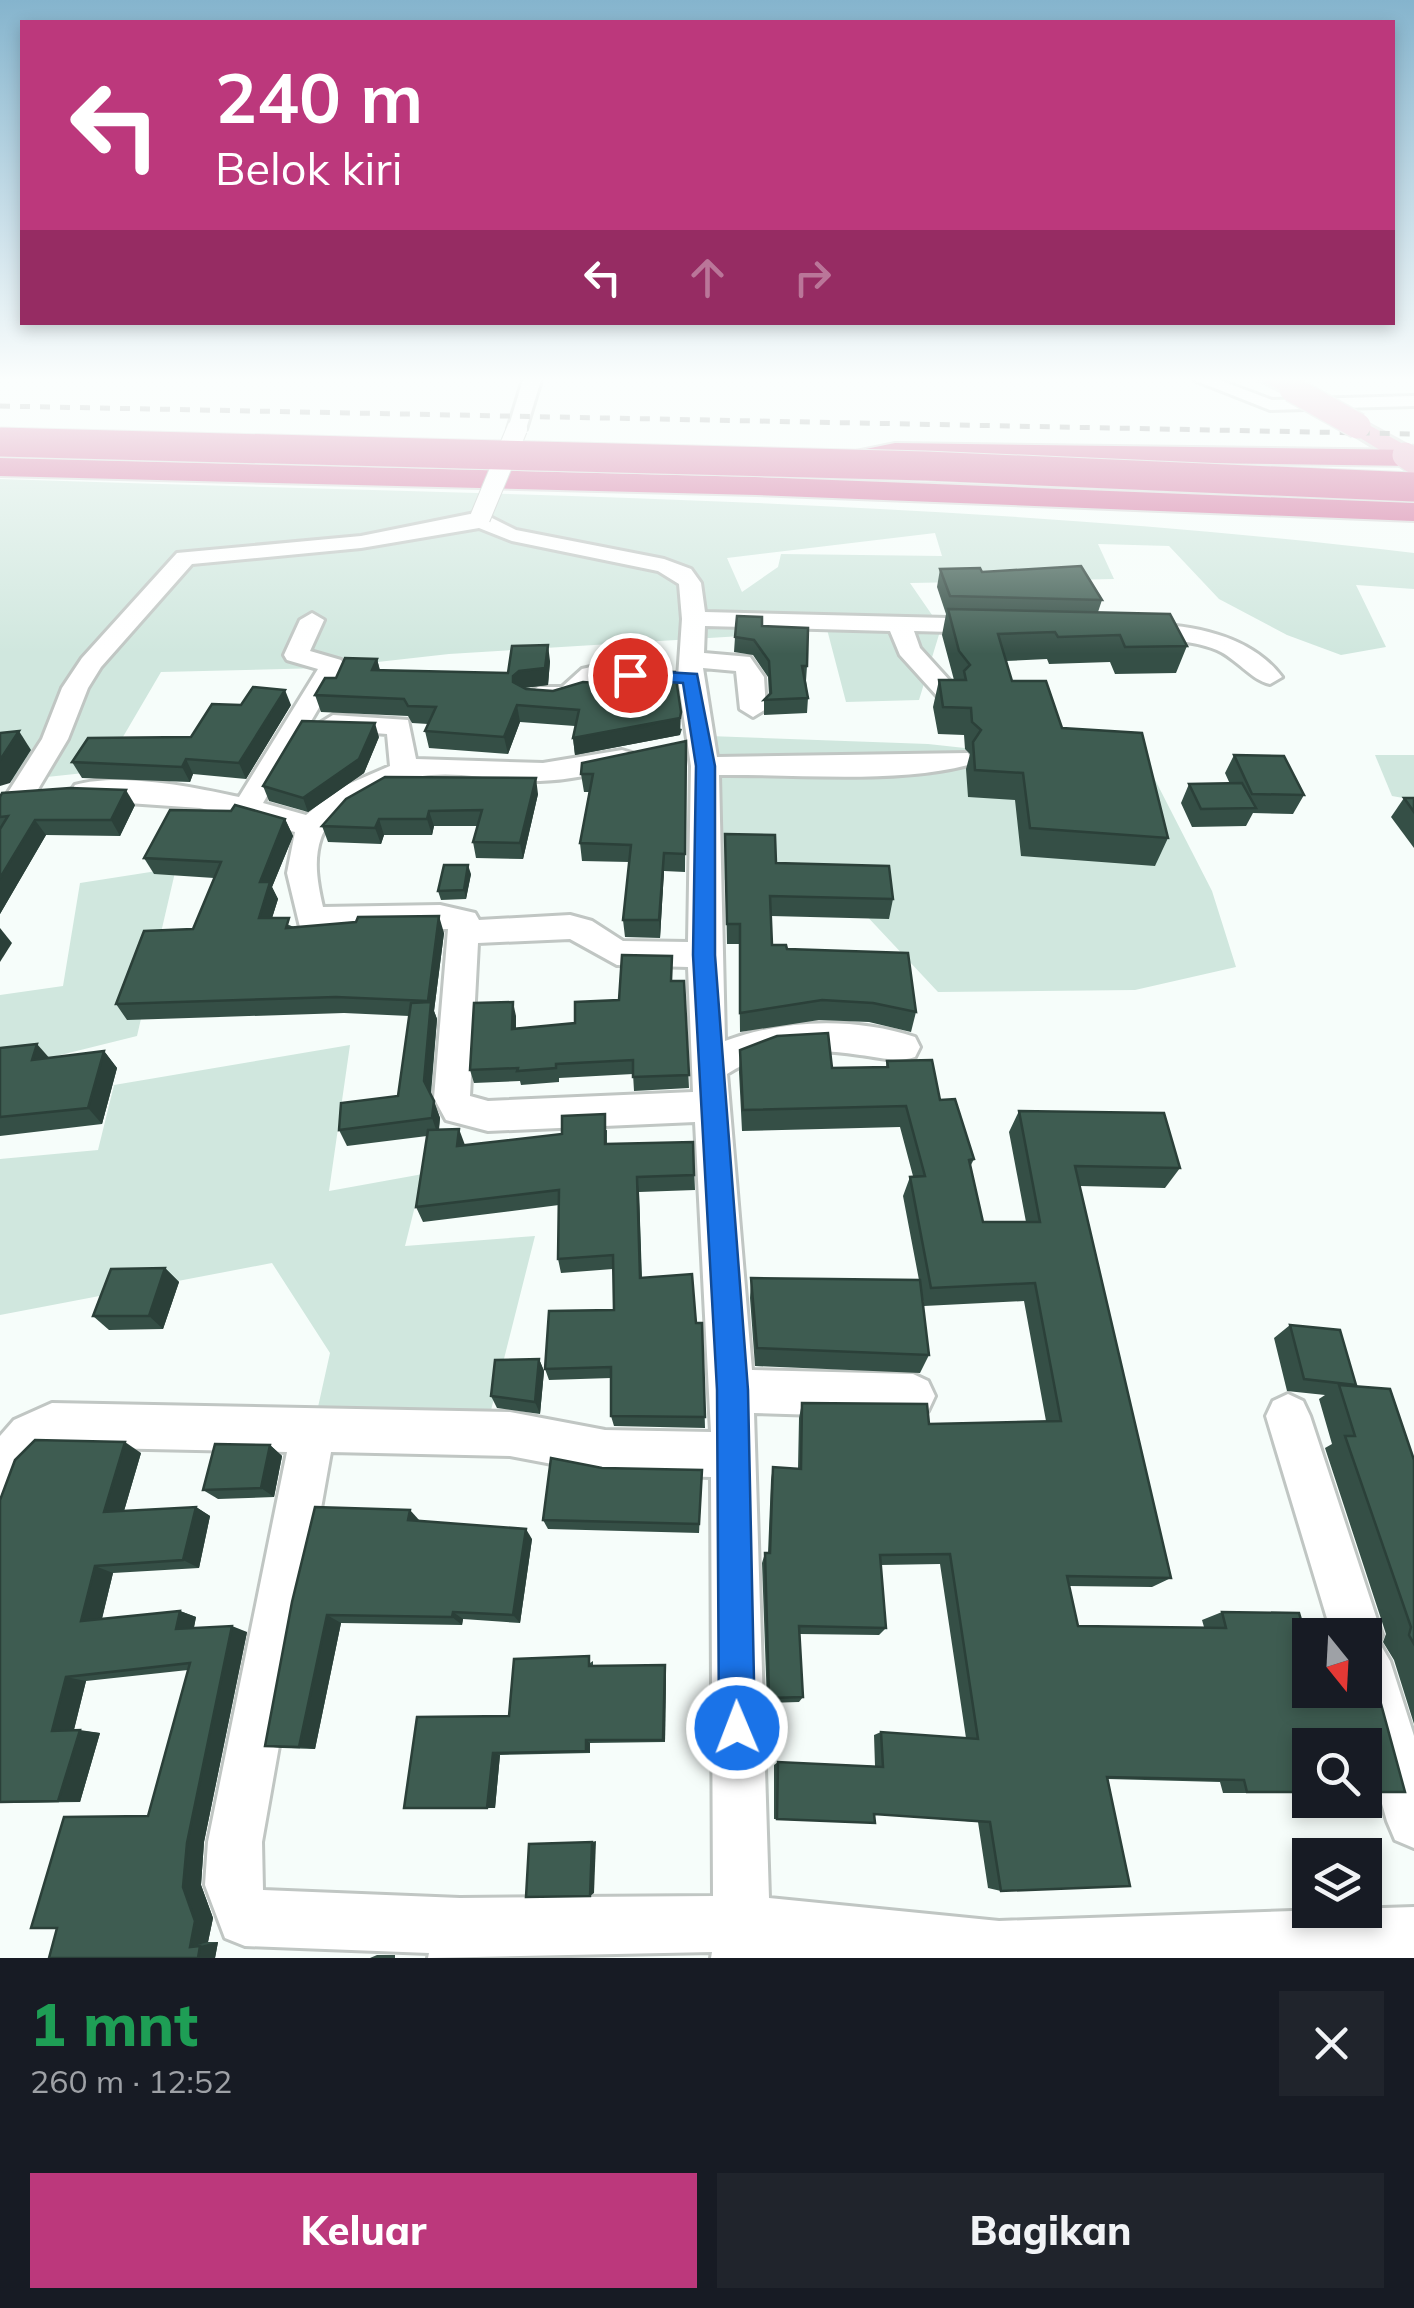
<!DOCTYPE html>
<html lang="id">
<meta charset="utf-8">
<style>
body{margin:0;font-family:Mulish,sans-serif;background:#20242c;color:#f1f3f6;height:100vh;display:flex;flex-direction:column;font-size:38px;white-space:nowrap}
*{box-sizing:border-box;margin:0}
p{font-size:32px;color:#9ea1a6}
.icon{flex:none;width:55px;height:55px;fill:none;stroke:currentColor;stroke-width:2;stroke-linecap:round;stroke-linejoin:round}
.map{position:relative;height:1958px;overflow:hidden}
.sheet{display:flex;flex-direction:column;background:#171b24;flex:1}
.sheet>*{flex:none}
.banner{position:absolute;left:20px;top:20px;width:1375px;height:305px;border-radius:0px;box-shadow:0 5px 15px #0003;background:#bc387c;color:#fff;overflow:hidden}
.needle{width:65px;rotate:162deg}
.fabs{position:absolute;left:1292px;top:1618px;display:grid;gap:20px}
.fabs a{display:grid;place-items:center;width:90px;height:90px;border-radius:0px;background:#171b24;box-shadow:0 5px 15px #0003;font-size:50px}
.pin{position:absolute;display:grid;place-items:center;width:85px;height:85px;color:#fff;margin:-42px;border:5px solid #fff;border-radius:50%;box-shadow:0 2px 10px #0007}
.me{position:absolute;width:110px;margin:-55px;rotate:359deg;stroke-linejoin:round;filter:drop-shadow(0 0 8px #0008)}
.turn{display:flex;align-items:center;gap:35px;height:210px;padding:0 30px;font-size:45px}
.turn .icon{width:130px;height:130px;stroke-width:2.5}
.turn b{display:block;font-size:70px;line-height:85px}
.lanes{display:flex;align-items:center;height:95px;padding:0 30px;background:#0003;justify-content:center;gap:50px;direction:ltr}
.lanes .off{opacity:.35}
.round{display:grid;place-items:center;flex:none;width:105px;height:105px;border-radius:0px;background:#20242c}
.head{display:flex;align-items:center;justify-content:space-between;height:170px;padding:0 30px}
h1{font-size:60px;font-weight:800;line-height:75px;color:#1e9e55}
.action{display:flex;gap:20px;margin-top:auto;padding:20px 30px}
.action a{flex:1;height:115px;border-radius:0px;background:#bc387c;color:#fff;font-size:40px;font-weight:800;line-height:115px;text-align:center}
.action a+a{background:#20242c;color:#f1f3f6}
.map>svg:first-child{display:block}
.green{fill:#d0e7de;fill-rule:evenodd}
.lines{fill:none;stroke-linecap:round;stroke-linejoin:round}
.minor-casing{stroke:#c0c6c3;stroke-width:6}
.major-casing{stroke:#d8d8d8;stroke-width:6}
.highway-casing{stroke:#d8d8d8;stroke-width:4}
.minor{fill:#fff;fill-rule:evenodd}
.major{fill:#e5abc5;fill-rule:evenodd}
.highway{fill:#d3739e;fill-rule:evenodd}
.rail{stroke:#8c908e;stroke-width:5;stroke-dasharray:10 10;stroke-linecap:butt}
.minor-bridge-casing{stroke:#c0c6c3;stroke-width:22;stroke-linecap:butt}
.major-bridge-casing{stroke:#d8d8d8;stroke-width:28;stroke-linecap:butt}
.highway-bridge-casing{stroke:#d8d8d8;stroke-width:31;stroke-linecap:butt}
.minor-bridge{stroke:#fff;stroke-width:20}
.major-bridge{stroke:#e5abc5;stroke-width:25}
.highway-bridge{stroke:#d3739e;stroke-width:29}
.wall{fill:#354f46}
.shaded-wall{fill:#2b4039}
.building{fill:#3e5c51;stroke:#2b4039;stroke-width:2.5}
.route{fill:#1a73e8;stroke:#114b97;stroke-width:2.5}
</style>
<div class="map">
<svg width="1414" height="1958" viewBox="0 0 1414 1958">
<rect width="100%" height="100%" fill="#f6fdfa"/>
<g class="green">
<path d="M0 479C471 495 945 497 1414 553V589L1356 585 1386 647 1341 655 1287 635 1219 599 1169 546 1098 544 1114 579 910 583 941 628 919 700 846 702 823 614 758 635 449 654 324 668 161 672 103 771 0 782ZM935 533 942 556 781 554 778 567 742 592 727 558Z"/>
<polygon points="709,736 928,744 1149,768 1212,891 1236,967 1135,990 938,992 832,879 707,880"/>
<polygon points="1375,755 1414,755 1414,800 1392,796"/>
<polygon points="176,868 137,1036 0,1070 0,995 63,986 80,883"/>
<polygon points="350,1045 329,1191 423,1174 405,1246 535,1236 484,1438 308,1452 330,1353 272,1263 0,1315 0,1159 98,1150 114,1085"/>
</g>
<g class="lines">
<g class="minor-casing">
<g id="minor">
<polygon points="523,380 541,380 526,429 517,435 508,429"/>
<polygon points="1194,380 1219,380 1272,400 1414,396 1414,406 1270,410"/>
<path d="M480 512 516 530 664 559 691 569 701 583 705 612 989 619 1001 626 989 633 914 631 920 648 960 692 947 700 938 697 900 655 890 631 705 626 704 653 750 657 764 677 766 709 753 717 740 709 736 671 703 668 717 757 968 753 971 759 968 765C896 784 794 774 719 775L725 1041C784 1019 855 1017 915 1037L920 1047 915 1057C897 1063 878 1057 860 1055 813 1048 768 1048 727 1074L752 1370 913 1374 928 1381 935 1396 928 1411 913 1418 754 1413 769 1898 999 1921 1414 1907V1958H711L712 1952 428 1958 429 1953 245 1946 225 1938 205 1885 208 1842 287 1452 52 1447 31 1468 16 1514 0 1521V1436L14 1420 52 1403 510 1412 605 1430 711 1432 695 1122 488 1131 446 1120 434 1098 448 929 311 930 300 927 287 873 295 832 200 808 85 800 75 797 71 791 75 785C119 772 194 787 239 797L318 669 287 660 284 655 300 620 312 613 324 620 310 651 341 660 344 665 263 803 306 815 337 789 390 766 387 734 324 729 320 723 333 715 408 720 416 759 543 763 622 750 632 753 635 759 632 765C602 773 570 780 540 781 504 782 467 772 431 775 396 777 334 802 321 838 313 861 318 885 323 907L440 905 475 913 479 920 570 915 592 921 623 941 688 942 691 766 678 678 682 619 679 584 658 571 512 541 479 528 361 548 192 564 101 667 88 688 68 739 31 801H11L7 794 42 739 62 688 82 658 177 553 361 536ZM570 939 617 965 688 967 693 1092 488 1101 470 1096 478 943ZM331 1452 510 1456 605 1474 711 1477 713 1896 460 1898 263 1890 262 1842Z"/>
<path d="M1138 623C1189 625 1249 633 1282 677L1270 684C1251 680 1236 658 1217 650 1188 638 1159 642 1130 635L1126 630 1130 625Z"/>
<path d="M591 667 641 669 653 676 641 683 597 682C591 687 584 696 577 700 563 706 535 705 525 695L538 687H562L582 669Z"/>
<polygon points="1288,1394 1303,1401 1310,1416 1382,1635 1379,1642 1390,1661 1414,1736 1414,1848 1395,1840 1387,1821 1349,1690 1365,1690 1365,1635 1332,1635 1266,1416 1273,1401"/>
</g>
</g>
<g class="major-casing">
<g id="major">
<polygon points="1260,380 1290,380 1303,389 1292,396"/>
<polygon points="1358,419 1414,450 1414,460 1396,460 1349,431 1346,426 1349,421"/>
</g>
</g>
<g class="highway-casing">
<g id="highway">
<polygon points="895,443 1414,450 1414,466 895,459 866,465 852,457 856,451"/>
<polygon points="0,458 756,477 1414,503 1414,521 756,495 0,476"/>
</g>
</g>
<use href="#minor" class="minor"/>
<use href="#major" class="major"/>
<use href="#highway" class="highway"/>
<polyline class="rail" points="0,406 1414,434"/>
<g class="minor-bridge-casing">
<polyline id="minor-bridge" points="480,518 517,429"/>
</g>
<g class="major-bridge-casing">
<g id="major-bridge">
<polyline points="1292,389 1358,426"/>
<polyline points="1405,455 1414,461"/>
</g>
</g>
<g class="highway-bridge-casing">
<polyline id="highway-bridge" points="0,442 926,466 1414,487"/>
</g>
<use href="#minor-bridge" class="minor-bridge"/>
<use href="#major-bridge" class="major-bridge"/>
<use href="#highway-bridge" class="highway-bridge"/>
</g>
<g class="wall">
<polygon points="940,569 982,572 1102,600 1098,612 1187,646 1176,673 1115,674 1110,662 1049,664 1047,659 1006,661 1012,681 1062,728 1168,838 1155,866 1021,856 1015,800 968,797 966,769 970,754 965,749 964,735 938,734 933,707 939,680 954,680 942,635 946,614 937,587"/>
<polygon points="762,626 807,666 806,681 808,698 807,713 764,715 764,700 769,695 768,677 753,655 734,652 735,637"/>
<polygon points="377,659 380,670 508,673 550,661 548,685 525,688 682,729 680,735 575,755 573,738 575,726 520,722 508,754 429,748 425,731 428,724 412,723 408,716 321,712 315,695 336,678"/>
<polygon points="291,705 246,779 193,774 190,782 82,778 72,762 191,737"/>
<polygon points="379,737 364,773 308,812 269,801 263,786"/>
<polygon points="686,741 685,872 664,871 660,938 625,937 623,920 629,862 582,861 580,843 589,792 584,792 581,774"/>
<polygon points="1234,755 1304,795 1293,814 1253,813 1246,826 1192,827 1181,803 1189,784 1230,784 1225,773"/>
<polygon points="538,794 523,859 476,858 473,842 477,826 434,826 432,835 384,835 381,844 328,842 322,826"/>
<polygon points="0,797 135,805 120,836 46,835 0,914"/>
<polygon points="1404,798 1414,798 1414,848 1391,817"/>
<polygon points="285,819 293,836 272,887 278,899 272,918 294,927 444,933 434,1011 437,1019 431,1094 440,1118 439,1130 465,1145 607,1130 607,1144 693,1142 695,1190 639,1192 642,1278 696,1323 702,1323 705,1428 614,1426 611,1416 611,1378 549,1380 545,1369 614,1310 613,1269 561,1273 558,1259 559,1205 423,1222 416,1207 427,1136 347,1146 339,1130 398,1096 409,1016 344,1013 127,1020 116,1004 193,929 214,878 154,874 144,858"/>
<polygon points="725,834 776,863 893,899 889,919 771,916 772,945 787,949 916,1012 911,1032 869,1022 819,1020 740,1032 739,944 727,944"/>
<polygon points="471,874 466,899 441,900 438,891"/>
<polygon points="672,981 684,981 689,1088 634,1091 633,1074 559,1078 559,1082 521,1085 520,1081 474,1083 470,1070 516,1016 516,1028 575,1023 619,1000"/>
<polygon points="828,1033 832,1068 886,1067 887,1061 932,1060 940,1100 955,1099 974,1159 970,1167 983,1222 1026,1222 1009,1132 1019,1111 1164,1113 1180,1168 1165,1188 1080,1186 1171,1578 1152,1587 1069,1586 1078,1626 1204,1627 1202,1620 1222,1612 1299,1613 1310,1651 1310,1690 1365,1690 1365,1682 1375,1682 1405,1792 1365,1793 1365,1745 1310,1745 1310,1793 1223,1793 1220,1782 1108,1779 1130,1886 1001,1891 988,1888 978,1822 874,1814 875,1823 774,1819 774,1765 778,1762 875,1766 874,1735 881,1732 966,1738 940,1564 881,1565 886,1628 879,1635 800,1634 803,1697 799,1702 767,1703 762,1563 765,1553 768,1553 771,1480 773,1467 798,1469 799,1418 802,1403 927,1404 929,1424 1046,1421 1024,1301 924,1306 922,1294 929,1355 920,1373 755,1366 750,1298 751,1278 919,1280 903,1196 910,1177 913,1176 900,1127 742,1131 739,1072 740,1050 777,1036"/>
<polygon points="0,1048 49,1058 104,1051 117,1068 102,1124 0,1136"/>
<polygon points="165,1268 179,1282 163,1329 109,1330 93,1316"/>
<polygon points="1290,1325 1356,1385 1414,1460 1414,1724 1394,1660 1383,1642 1386,1634 1325,1448 1332,1444 1319,1399 1325,1395 1287,1391 1274,1338"/>
<polygon points="539,1359 544,1371 540,1414 497,1408 491,1396"/>
<polygon points="270,1445 282,1456 274,1497 218,1499 203,1490"/>
<polygon points="141,1453 124,1511 196,1507 210,1516 199,1568 113,1573 102,1619 180,1611 196,1617 194,1628 247,1632 204,1842 201,1885 213,1918 208,1942 218,1942 215,1958 49,1958 148,1816 188,1670 86,1681 74,1730 100,1733 80,1802 0,1803 0,1500"/>
<polygon points="602,1468 702,1480 699,1533 548,1529 543,1520"/>
<polygon points="420,1521 532,1539 520,1623 463,1619 462,1625 341,1623 315,1749 282,1748 265,1746 292,1602"/>
<polygon points="593,1661 593,1665 665,1665 666,1670 665,1742 590,1743 590,1753 500,1755 495,1808 404,1808 509,1716"/>
<polygon points="377,1955 395,1955 395,1958 370,1958"/>
</g>
<g class="shaded-wall">
<polygon points="548,645 550,661 548,685 522,688 516,693 513,676"/>
<polygon points="377,659 381,676 372,670"/>
<polygon points="285,690 291,705 246,779 239,763"/>
<polygon points="517,705 520,722 508,754 504,737"/>
<polygon points="681,712 680,735 575,755 573,738"/>
<polygon points="375,723 379,737 364,773 308,812 303,798"/>
<polygon points="19,731 31,750 10,783 0,786 0,760"/>
<polygon points="186,759 193,774 190,782 182,767"/>
<polygon points="536,778 538,794 523,859 520,843"/>
<polygon points="126,790 135,805 120,836 111,820"/>
<polygon points="429,811 434,826 432,835 427,819"/>
<polygon points="285,819 293,836 272,887 278,899 267,934 259,918 260,882"/>
<polygon points="379,819 384,835 381,844 375,828"/>
<polygon points="35,820 46,835 0,914 0,878"/>
<polygon points="664,853 664,871 660,938 659,920"/>
<polygon points="468,865 471,874 466,899 464,890"/>
<polygon points="439,916 444,933 434,1011 437,1019 430,1098 424,1081 428,1001"/>
<polygon points="0,928 12,943 0,962"/>
<polygon points="513,1002 516,1016 516,1043 512,1029"/>
<polygon points="37,1044 52,1061 32,1060"/>
<polygon points="104,1051 117,1068 102,1124 88,1108"/>
<polygon points="434,1101 440,1118 438,1135 432,1118"/>
<polygon points="459,1129 465,1145 457,1146"/>
<polygon points="637,1177 639,1192 642,1292 640,1278"/>
<polygon points="165,1268 179,1282 163,1329 149,1316"/>
<polygon points="539,1359 544,1371 540,1414 535,1402"/>
<polygon points="125,1442 141,1453 121,1521 104,1512"/>
<polygon points="270,1445 282,1456 274,1497 261,1488"/>
<polygon points="196,1507 210,1516 199,1568 183,1560"/>
<polygon points="410,1510 420,1521 408,1520"/>
<polygon points="526,1529 532,1539 520,1623 513,1615"/>
<polygon points="95,1566 113,1573 100,1626 81,1621"/>
<polygon points="180,1611 196,1617 192,1635 176,1629"/>
<polygon points="453,1612 463,1619 462,1625 452,1617"/>
<polygon points="327,1615 341,1623 315,1749 299,1747"/>
<polygon points="232,1626 247,1632 204,1842 201,1885 213,1918 208,1942 190,1947 183,1887 187,1843"/>
<polygon points="665,1665 666,1670 665,1742 663,1740"/>
<polygon points="66,1677 86,1681 73,1733 52,1731"/>
<polygon points="80,1730 100,1733 80,1802 58,1801"/>
<polygon points="586,1740 590,1743 590,1753 586,1751"/>
<polygon points="493,1753 500,1755 495,1808 487,1808"/>
<polygon points="596,1841 594,1893 590,1896 592,1842"/>
<polygon points="218,1942 215,1958 198,1958 200,1946"/>
</g>
<g class="building">
<polygon points="1081,566 1102,600 950,596 940,569 980,568 982,572"/>
<polygon points="948,609 1170,614 1187,646 1125,647 1120,635 1058,637 1055,632 998,634 1012,681 1046,681 1062,728 1142,733 1168,838 1030,828 1023,773 975,770 973,742 981,730 972,722 971,708 943,707 939,680 966,680 964,671 970,665 959,651"/>
<polygon points="737,616 762,617 762,626 808,628 807,666 802,666 808,698 764,700 771,693 769,661 754,640 735,637"/>
<polygon points="548,645 545,668 519,671 513,676 513,682 526,689 553,691 583,682 597,683 600,669 675,672 681,712 680,718 573,738 579,710 517,705 504,737 425,731 436,707 408,706 404,699 315,695 325,678 336,678 345,658 377,659 372,670 508,673 512,646"/>
<polygon points="253,687 285,690 239,763 186,759 182,767 72,762 88,738 191,737 212,704 241,705"/>
<polygon points="302,721 375,723 359,759 303,798 263,786"/>
<polygon points="19,731 0,760 0,733"/>
<polygon points="686,741 685,854 664,853 659,920 623,920 631,845 580,843 593,774 581,774 582,763"/>
<polygon points="1234,755 1284,756 1304,795 1252,794"/>
<polygon points="385,777 536,778 520,843 473,842 482,810 429,811 427,819 379,819 375,828 322,826 346,799"/>
<polygon points="1242,783 1256,808 1201,809 1189,784"/>
<polygon points="70,788 126,790 111,820 35,820 0,878 0,829 8,816 0,817 0,797 2,793"/>
<polygon points="1404,798 1414,798 1414,812"/>
<polygon points="235,805 285,819 260,882 270,882 259,918 289,918 286,928 356,922 358,917 439,916 428,1001 336,997 116,1004 144,931 193,929 221,862 144,858 170,810 231,811"/>
<polygon points="725,834 775,835 776,863 889,866 893,899 770,896 772,945 786,945 787,949 908,953 916,1012 873,1003 822,1000 740,1013 740,924 727,924"/>
<polygon points="444,865 468,865 464,890 438,891"/>
<polygon points="622,955 672,956 671,981 684,981 689,1075 633,1077 633,1060 556,1064 556,1068 517,1071 518,1068 470,1070 474,1003 513,1002 512,1029 575,1023 575,1002 619,1000"/>
<polygon points="431,1002 424,1081 434,1101 432,1118 339,1130 341,1103 398,1096 411,1003"/>
<polygon points="828,1033 832,1068 888,1067 887,1061 932,1060 940,1100 955,1099 974,1159 969,1160 983,1222 1040,1222 1019,1111 1164,1113 1180,1168 1075,1166 1171,1578 1067,1576 1078,1626 1226,1628 1222,1612 1299,1613 1310,1651 1310,1690 1365,1690 1365,1682 1375,1682 1405,1792 1365,1792 1365,1745 1310,1745 1310,1792 1247,1792 1244,1780 1107,1777 1130,1886 1001,1891 990,1822 874,1814 875,1823 777,1819 778,1762 883,1767 881,1732 978,1739 950,1554 880,1555 886,1628 799,1626 803,1697 769,1698 765,1553 770,1553 773,1467 801,1469 802,1403 927,1404 929,1424 1061,1421 1035,1283 931,1288 910,1177 925,1176 906,1106 743,1110 740,1050 777,1036"/>
<polygon points="37,1044 32,1060 104,1051 88,1108 0,1117 0,1048"/>
<polygon points="605,1114 605,1144 693,1142 694,1175 637,1177 640,1278 692,1274 696,1323 702,1323 705,1417 611,1416 611,1367 545,1369 549,1311 614,1310 613,1255 558,1259 559,1190 416,1207 428,1130 459,1129 457,1146 562,1134 562,1116"/>
<polygon points="165,1268 149,1316 93,1316 111,1269"/>
<polygon points="751,1278 920,1280 929,1355 757,1348"/>
<polygon points="1290,1325 1340,1330 1356,1385 1304,1379"/>
<polygon points="539,1359 535,1402 491,1396 495,1360"/>
<polygon points="1339,1385 1390,1389 1414,1460 1414,1644 1409,1635 1411,1627 1345,1436 1355,1436"/>
<polygon points="35,1440 125,1442 104,1512 196,1507 183,1560 95,1566 81,1621 180,1611 176,1629 232,1626 187,1843 183,1887 195,1921 190,1947 200,1946 198,1958 49,1958 57,1928 31,1928 64,1817 148,1816 190,1663 66,1677 52,1731 80,1730 58,1801 0,1802 0,1500 15,1460"/>
<polygon points="215,1444 270,1445 261,1488 203,1490"/>
<polygon points="551,1458 602,1468 702,1470 699,1524 543,1520"/>
<polygon points="315,1507 410,1510 408,1520 526,1529 513,1615 453,1612 452,1617 327,1615 299,1747 265,1746 292,1602"/>
<polygon points="589,1656 589,1666 665,1665 663,1740 586,1740 586,1751 493,1753 487,1808 404,1808 417,1717 509,1716 514,1659"/>
<polygon points="592,1842 590,1896 526,1897 529,1844"/>
</g>
<linearGradient id="sky" x2="0" y2="1"><stop stop-color="#85b4cd"/><stop offset="0.58" stop-color="#fbfefd"/><stop offset="1" stop-color="#fbfefd" stop-opacity="0"/></linearGradient>
<rect width="1414" height="654" fill="url(#sky)"/>
<polygon class="route" points="630,670 697,674 715,766 715,955 748,1390 755,1728 750,1741 737,1747 724,1741 719,1728 717,1390 693,955 696,766 683,683 623,679 621,675"/>
</svg>
<div class="fabs">
<a><svg class="needle" viewBox="-14 -14 28 28"><path d="M0-13l5 13h-10z" fill="#e53935"/><path d="M0 13l5-13h-10z" fill="#9ea1a6"/></svg></a>
<a><svg class="icon" aria-label="search" viewBox="0 0 24 24"><circle cx="10" cy="10" r="6"/><path d="M15 15l6 6"/></svg></a>
<a><svg class="icon" aria-label="layers" viewBox="0 0 24 24"><path d="M12 4l9 5-9 5-9-5zM3 14l9 5 9-5"/></svg></a>
</div>
<div class="pin" style="left:630px;top:675px;background:#d93025"><svg class="icon" aria-label="arrive" viewBox="0 0 24 24"><path d="M6 21V4h12l-3 4 3 4H6"/></svg></div>
<svg class="me" style="left:737px;top:1728px" viewBox="-20 -20 40 40"><circle r="17" fill="#1a73e8" stroke="#fff" stroke-width="3"/><path d="M0-11L8 9 0 5-8 9z" fill="#fff"/></svg>
<div class="banner">
<div class="turn"><svg class="icon" aria-label="left" viewBox="0 0 24 24"><path d="M17 20v-9H6M10 6l-5 5 5 5"/></svg><div><b>240 m</b>Belok kiri</div></div>
<div class="lanes"><svg class="icon" aria-label="left" viewBox="0 0 24 24"><path d="M17 20v-9H6M10 6l-5 5 5 5"/></svg><svg class="icon off" aria-label="ahead" viewBox="0 0 24 24"><path d="M12 20V5M6 11l6-6 6 6"/></svg><svg class="icon off" aria-label="right" viewBox="0 0 24 24"><path d="M7 20v-9h11M14 6l5 5-5 5"/></svg></div>
</div>
</div>
<section class="sheet">
<div class="head"><div><h1>1 mnt</h1><p>260 m · 12:52</p></div><a class="round"><svg class="icon" aria-label="close" viewBox="0 0 24 24"><path d="M6 6l12 12M18 6L6 18"/></svg></a></div>
<div class="action"><a>Keluar</a><a>Bagikan</a></div>
</section>
